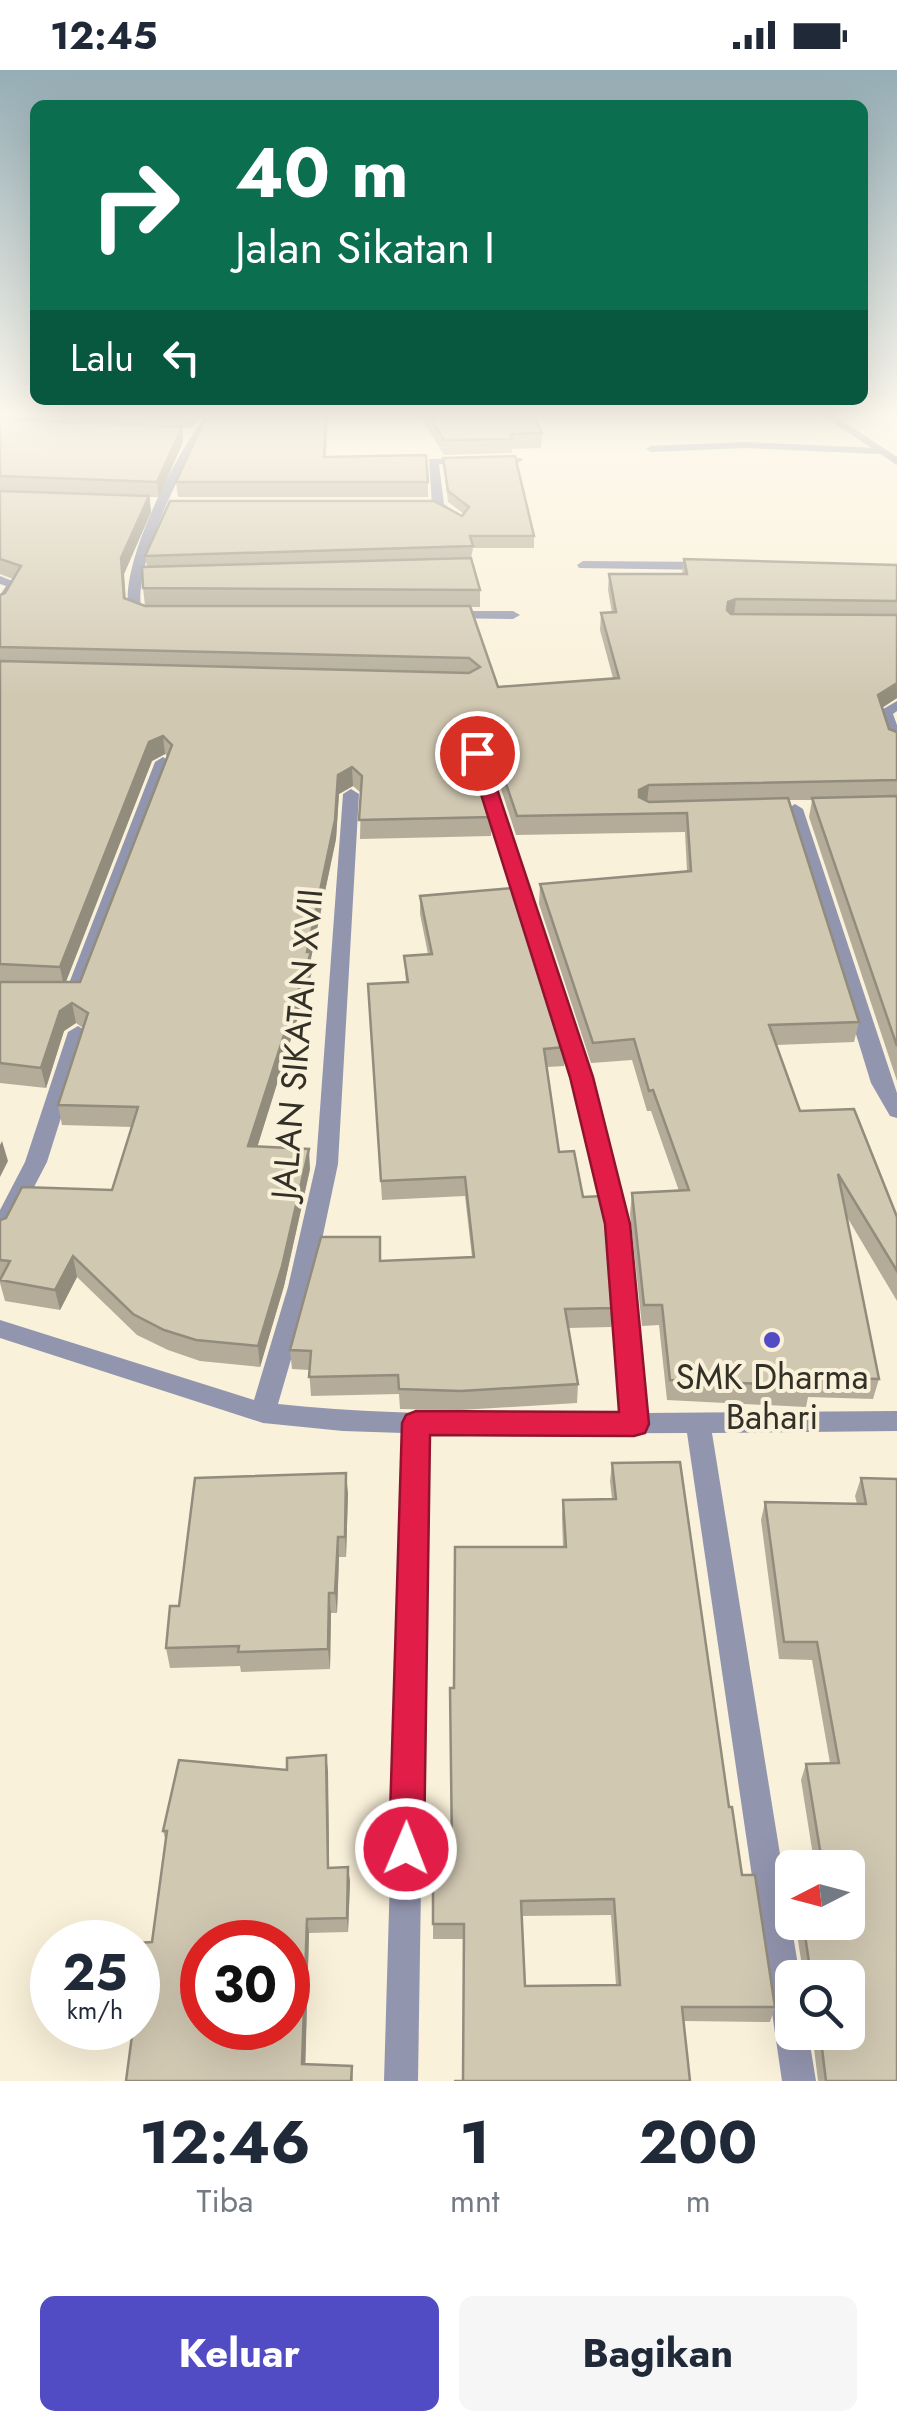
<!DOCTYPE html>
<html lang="id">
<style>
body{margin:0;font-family:Jost,sans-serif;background:#f6f6f7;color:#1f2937;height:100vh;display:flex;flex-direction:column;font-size:38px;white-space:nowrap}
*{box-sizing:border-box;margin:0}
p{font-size:32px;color:#747a83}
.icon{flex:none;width:55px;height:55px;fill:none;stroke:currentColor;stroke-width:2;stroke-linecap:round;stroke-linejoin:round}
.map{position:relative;height:2011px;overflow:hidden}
.drawer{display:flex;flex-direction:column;background:#fff;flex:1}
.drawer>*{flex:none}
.hud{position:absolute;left:30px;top:30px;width:838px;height:305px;border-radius:15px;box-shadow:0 10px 40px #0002;background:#0b6e4f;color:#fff;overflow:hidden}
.needle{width:65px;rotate:264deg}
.tools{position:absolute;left:775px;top:1780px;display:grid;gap:20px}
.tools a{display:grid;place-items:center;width:90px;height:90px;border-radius:15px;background:#fff;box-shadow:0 10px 40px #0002;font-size:50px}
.speed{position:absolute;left:30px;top:1850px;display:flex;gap:20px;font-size:50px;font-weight:700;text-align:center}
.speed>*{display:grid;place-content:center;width:130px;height:130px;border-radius:50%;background:#fff;box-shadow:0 10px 40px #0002;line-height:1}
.speed small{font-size:25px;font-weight:400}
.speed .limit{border:15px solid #d22;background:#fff;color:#111}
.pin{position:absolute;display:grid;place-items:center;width:85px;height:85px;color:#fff;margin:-42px;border:5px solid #fff;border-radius:50%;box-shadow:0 2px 10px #0007}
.me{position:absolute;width:110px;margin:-55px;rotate:1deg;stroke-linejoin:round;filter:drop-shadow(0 0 8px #0008)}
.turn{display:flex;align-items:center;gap:35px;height:210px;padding:0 40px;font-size:45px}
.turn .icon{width:130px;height:130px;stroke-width:2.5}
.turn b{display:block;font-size:70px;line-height:85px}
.then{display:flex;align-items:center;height:95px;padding:0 40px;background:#0003;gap:20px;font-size:38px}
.eta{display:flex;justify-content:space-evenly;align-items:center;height:170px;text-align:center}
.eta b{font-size:60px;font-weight:700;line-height:70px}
.action{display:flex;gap:20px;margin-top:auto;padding:20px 40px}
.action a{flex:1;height:115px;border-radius:15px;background:#524cc4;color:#fff;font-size:40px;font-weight:700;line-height:115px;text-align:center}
.action a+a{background:#f6f6f7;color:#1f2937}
.status{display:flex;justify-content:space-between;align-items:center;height:70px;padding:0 50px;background:#fff;direction:ltr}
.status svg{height:28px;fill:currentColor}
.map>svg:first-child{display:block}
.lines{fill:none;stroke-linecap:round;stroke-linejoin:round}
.lane{fill:#9295ae;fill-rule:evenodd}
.street{fill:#9295ae;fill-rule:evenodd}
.wall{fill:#b4ac99;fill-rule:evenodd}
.shaded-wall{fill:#928c7d}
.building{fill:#d1c8b2;stroke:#928c7d;stroke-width:2.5;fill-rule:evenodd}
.route{fill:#e11d48;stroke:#92132f;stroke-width:2.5}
.poi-dot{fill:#524cc4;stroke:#faf1da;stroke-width:4}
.labels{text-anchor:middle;stroke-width:8;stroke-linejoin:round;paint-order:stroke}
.street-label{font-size:35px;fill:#333027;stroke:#faf1da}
.poi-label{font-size:35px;fill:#333027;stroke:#faf1da}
</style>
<div class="status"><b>12:45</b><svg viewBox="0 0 49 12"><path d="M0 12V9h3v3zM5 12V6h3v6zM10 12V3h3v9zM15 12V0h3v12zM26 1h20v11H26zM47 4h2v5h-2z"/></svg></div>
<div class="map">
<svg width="897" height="2011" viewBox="0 0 897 2011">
<rect width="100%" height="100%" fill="#faf1da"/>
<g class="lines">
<g class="lane">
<polygon points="745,372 878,378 883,381 878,384 745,378 651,382 646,379 651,376"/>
<polygon points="583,491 710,492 716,496 710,500 579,498 577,495"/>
</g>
<g class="street">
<path d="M206 346H216C186 386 134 489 141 539L158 545 151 549 130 544C115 501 177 381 206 346Z"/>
<polygon points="823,346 835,346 897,387 897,395"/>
<polygon points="521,388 523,390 517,393 439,394 444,434 465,449 455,452 432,435 429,389"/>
<polygon points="0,506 20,514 5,538 0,539 0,525 6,516 0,514"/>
<polygon points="450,541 513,541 520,545 513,549 445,548 443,545"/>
<polygon points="897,631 897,641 893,644 897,655 897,681 889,676 878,642"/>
<path d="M477 678 485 683 592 1007 629 1154 646 1343 897 1341V1361L712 1363 800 1908H792V1962H808L816 2011H782L687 1363 428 1364 418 2011H384L403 1363 343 1361 263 1353 0 1268V1250L254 1330 288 1217 316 1094 343 724 351 719 359 724 338 1094 312 1217 278 1334C392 1346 506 1345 621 1343L607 1154 572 1007 469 683Z"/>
<polygon points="163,687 171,692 82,927 73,933 54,930 52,926 54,922 66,921 155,692"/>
<polygon points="795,734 803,739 897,1023 897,1048 890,1046 871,1013 787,739"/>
<polygon points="78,956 88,962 47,1092 8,1167 0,1169 0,1140 25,1092 68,962"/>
</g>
</g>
<g class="wall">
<path d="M0 346H201L191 358H182L183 372 159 427H150L151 442 124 504 125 528 145 536 143 518 147 497 145 486 462 446 464 444 448 432 443 388 534 466V478H473L471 488 480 520V537H470L498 617 613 608 600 560 601 543H612L608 520 609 504H682L684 489 897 495V628L882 638 889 659 897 662V1011L809 747 812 730H789L859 952 854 972 776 975 800 1041 897 1147V1231L847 1147 879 1309 873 1329 808 1327 806 1337 667 1330 659 1255 642 1256 630 1144 632 1123 679 1121 651 1041H647L632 990 591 993 539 834 540 814 687 801 685 762 516 765 489 682 479 675 470 681 492 747 491 766 360 769 361 723 353 716 339 724 336 769 311 888 312 902 257 1077 310 1099 284 1216 260 1297 200 1291 168 1280 137 1265 77 1207 60 1240 5 1231 0 1213V1150L112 1120 132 1057 62 1055 58 1035 83 958 76 953 64 961 46 1018 0 1013V525L5 523 13 509 0 504ZM165 684 168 687 80 912H65L152 691Z"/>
<polygon points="209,346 328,346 326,387 428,412 428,427 178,427 176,412"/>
<polygon points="420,346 534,346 542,363 541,378 512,379 512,383 444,385"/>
<polygon points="420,826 566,977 564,996 547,997 559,1082 583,1127 613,1238 611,1257 568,1258 578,1314 577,1333 461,1340 400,1339 399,1324 311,1326 309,1300 292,1299 290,1280 381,1191 472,1187 465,1126 382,1130 368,914 406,912 404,886 428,884 420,844"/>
<path d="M612 1393 729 1737 742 1805 775 1937 770 1952 684 1951 463 2011V1869H433V1779H452L454 1618 563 1477 562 1447 563 1430 612 1429 610 1411ZM611 1845 616 1915 525 1916 522 1846Z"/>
<polygon points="861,1408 897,1409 897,2011 818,2011 812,1962 848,1962 848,1908 797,1908 802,1896 795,1852 848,1852 848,1798 815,1798 801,1710 806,1694 830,1693 812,1590 779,1589 761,1450 765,1432 857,1434 855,1426"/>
<polygon points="348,1423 346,1487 339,1487 337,1543 331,1543 330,1599 241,1602 240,1596 170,1598 166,1578 179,1536"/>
<polygon points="287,1700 328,1701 329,1798 348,1797 350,1812 348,1862 309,1863 305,1994 352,1996 353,2011 126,2011 152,1872 166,1772 163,1761"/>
<polygon points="792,1812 792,1838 790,1821"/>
</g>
<g class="shaded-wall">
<polygon points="190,346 201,346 191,358"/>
<polygon points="182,357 183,372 159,427 157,412"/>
<polygon points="149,426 151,442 124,504 127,544 121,488"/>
<polygon points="736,529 734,546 726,549 728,532"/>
<polygon points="897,613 897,628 874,643 878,625"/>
<polygon points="479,657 479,675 465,684 466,666"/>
<polygon points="163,666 165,684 152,691 64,917 60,897 149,672"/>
<polygon points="352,697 353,716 339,724 336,769 311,888 312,902 251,1097 248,1076 307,882 338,705"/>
<polygon points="649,715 647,733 637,739 639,720"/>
<polygon points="72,933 76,953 64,961 46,1018 41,998 60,941"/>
<polygon points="2,1071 8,1091 0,1107 0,1075"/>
<polygon points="309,1079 310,1099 284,1216 260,1297 258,1276"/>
<polygon points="73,1186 77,1207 60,1240 55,1220"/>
<polygon points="346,1403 348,1423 346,1487 345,1467"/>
<polygon points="338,1467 339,1487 337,1543 335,1523"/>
<polygon points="329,1523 331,1543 330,1599 328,1579"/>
<polygon points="326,1685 328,1701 329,1813 328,1798"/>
<polygon points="348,1797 350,1812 348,1862 347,1848"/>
<polygon points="307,1849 309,1863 305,2007 302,1994"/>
</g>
<g class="building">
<polygon points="209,346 326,346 324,387 426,385 428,412 176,412 203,353"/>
<polygon points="429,346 534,346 542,363 511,364 512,369 444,370"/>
<polygon points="0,349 182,357 157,412 0,406"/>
<polygon points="515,386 534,466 470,466 473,476 145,486 170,431 434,431 462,446 469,437 448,421 443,388"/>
<polygon points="0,421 149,426 121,488 124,528 145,536 470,536 498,617 619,608 601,543 616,542 609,504 687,504 684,489 897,495 897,531 736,529 728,532 727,540 731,544 897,545 897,613 878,625 889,659 897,662 897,710 649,715 639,720 639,727 649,732 788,728 859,952 769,955 800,1041 854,1039 897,1147 897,1201 838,1104 879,1309 809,1307 811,1316 670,1310 662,1235 644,1235 632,1123 689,1120 653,1020 649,1021 634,969 593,973 540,814 691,801 687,743 517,746 489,664 479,657 466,666 492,747 359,750 362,706 352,697 338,705 335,750 307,882 311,882 248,1076 309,1079 282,1196 258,1276 196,1270 164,1260 133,1244 73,1186 55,1220 0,1210 10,1191 0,1190 0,1150 6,1148 22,1117 112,1120 138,1037 58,1035 88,943 72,933 60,941 41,998 0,993 0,912 80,912 172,675 163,666 149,672 60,897 0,894 0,591 469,603 480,597 469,588 0,577 0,525 5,523 21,496 0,489"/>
<polygon points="471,488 480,520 143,518 142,497"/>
<polygon points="897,726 897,976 812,728"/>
<polygon points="514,818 566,977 544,979 559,1082 574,1081 583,1127 603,1126 613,1238 565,1239 578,1314 461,1321 399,1319 398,1305 309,1307 311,1281 290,1280 321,1167 380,1167 380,1191 474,1187 465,1107 381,1111 368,914 408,912 404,886 432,884 420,826"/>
<path d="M680 1392 729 1737H732L742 1805H755L775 1937H682L690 2011H454H463L464 1854H433V1779H452L450 1618H454L455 1477H566L563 1430 616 1429 612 1393ZM614 1829 620 1915 525 1916 521 1831Z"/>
<polygon points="346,1403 345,1467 338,1467 335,1523 329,1523 328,1579 238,1582 239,1576 166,1578 170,1536 179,1536 195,1408"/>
<polygon points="861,1408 897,1409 897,2011 826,2011 820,1962 848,1962 848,1908 801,1908 801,1897 809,1892 803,1852 848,1852 848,1798 823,1798 806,1694 839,1693 817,1572 784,1572 765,1432 866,1434"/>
<path d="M326 1685 328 1798 348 1797 347 1848 307 1849 302 1994 352 1996 351 2011H126L133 1958H138V1873L152 1872 167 1761H163L179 1690 287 1700V1688ZM202 1872H288V1958H202Z"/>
</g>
<linearGradient id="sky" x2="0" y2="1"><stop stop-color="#95adb5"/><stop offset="0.55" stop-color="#fdf9ee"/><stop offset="1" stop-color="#fdf9ee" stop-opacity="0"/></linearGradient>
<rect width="897" height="627" fill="url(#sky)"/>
<polygon class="route" points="477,678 485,683 593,1007 630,1154 649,1354 645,1363 634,1366 430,1365 424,1779 419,1791 406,1796 394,1791 389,1779 402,1353 406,1345 416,1341 619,1342 605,1154 570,1007 468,683"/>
<circle class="poi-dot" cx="772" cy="1270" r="10"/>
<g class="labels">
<g class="street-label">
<text transform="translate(297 974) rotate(-85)" y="12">JALAN SIKATAN XVII</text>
</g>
<g class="poi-label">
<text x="772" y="1319">SMK Dharma<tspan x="772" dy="40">Bahari</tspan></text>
</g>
</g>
</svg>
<div class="tools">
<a><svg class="needle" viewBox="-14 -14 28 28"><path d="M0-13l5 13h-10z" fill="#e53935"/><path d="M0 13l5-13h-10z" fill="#747a83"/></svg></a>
<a><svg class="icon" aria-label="search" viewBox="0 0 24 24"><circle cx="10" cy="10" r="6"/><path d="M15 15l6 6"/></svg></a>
</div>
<div class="speed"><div>25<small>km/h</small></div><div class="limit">30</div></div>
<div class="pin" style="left:477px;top:683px;background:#d93025"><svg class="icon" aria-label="arrive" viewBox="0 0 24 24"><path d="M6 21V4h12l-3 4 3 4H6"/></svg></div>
<svg class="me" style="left:406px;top:1779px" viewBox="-20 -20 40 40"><circle r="17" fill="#e11d48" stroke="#fff" stroke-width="3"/><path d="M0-11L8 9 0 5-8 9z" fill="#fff"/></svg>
<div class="hud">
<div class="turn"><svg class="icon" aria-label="right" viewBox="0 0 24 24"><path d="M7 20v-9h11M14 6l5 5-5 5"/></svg><div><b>40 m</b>Jalan Sikatan I</div></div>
<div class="then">Lalu<svg class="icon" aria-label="left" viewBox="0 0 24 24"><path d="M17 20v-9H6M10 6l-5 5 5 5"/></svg></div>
</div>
</div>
<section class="drawer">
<div class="eta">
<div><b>12:46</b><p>Tiba</p></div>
<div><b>1</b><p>mnt</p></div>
<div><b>200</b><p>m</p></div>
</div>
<div class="action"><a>Keluar</a><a>Bagikan</a></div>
</section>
